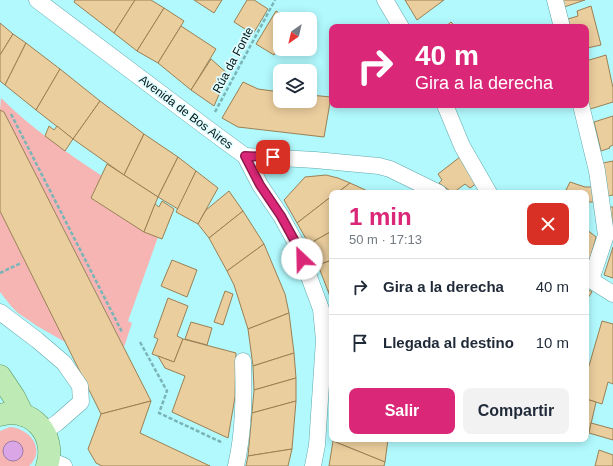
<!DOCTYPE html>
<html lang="es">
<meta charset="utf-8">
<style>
body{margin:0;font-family:Helvetica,sans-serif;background:#f2f2f3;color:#1f2937;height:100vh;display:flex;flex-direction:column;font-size:15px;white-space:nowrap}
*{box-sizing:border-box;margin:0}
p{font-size:13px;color:#747a83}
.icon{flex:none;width:22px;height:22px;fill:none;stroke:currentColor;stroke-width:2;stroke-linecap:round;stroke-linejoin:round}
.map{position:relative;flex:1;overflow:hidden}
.side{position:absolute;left:329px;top:190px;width:260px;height:252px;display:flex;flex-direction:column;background:#fff;border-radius:8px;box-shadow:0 2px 10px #0003}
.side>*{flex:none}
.guide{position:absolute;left:329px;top:24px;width:260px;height:84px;border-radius:8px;box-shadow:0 2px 10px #0003;background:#db2777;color:#fff;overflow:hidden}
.needle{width:26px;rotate:214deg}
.tools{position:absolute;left:273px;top:12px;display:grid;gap:8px}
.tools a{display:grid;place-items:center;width:44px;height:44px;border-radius:8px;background:#fff;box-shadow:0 2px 10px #0003;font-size:20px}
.pin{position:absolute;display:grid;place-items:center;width:34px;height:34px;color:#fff;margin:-17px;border-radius:8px;box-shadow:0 2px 6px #0006}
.me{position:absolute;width:44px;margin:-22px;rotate:336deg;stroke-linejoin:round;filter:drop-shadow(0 0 3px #0008)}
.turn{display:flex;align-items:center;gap:14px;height:84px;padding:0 20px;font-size:18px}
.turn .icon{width:52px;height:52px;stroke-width:2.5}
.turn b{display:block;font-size:28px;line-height:34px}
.round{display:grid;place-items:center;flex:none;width:42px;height:42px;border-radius:8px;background:#f2f2f3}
.head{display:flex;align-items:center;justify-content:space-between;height:68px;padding:0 20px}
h1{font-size:24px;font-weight:700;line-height:30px;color:#db2777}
.action{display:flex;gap:8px;margin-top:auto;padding:8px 20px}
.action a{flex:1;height:46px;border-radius:8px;background:#db2777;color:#fff;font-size:16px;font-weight:700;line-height:46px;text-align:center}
.action a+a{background:#f2f2f3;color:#1f2937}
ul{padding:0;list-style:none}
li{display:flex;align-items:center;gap:12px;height:56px;padding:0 20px;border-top:1px solid #e0e1e3}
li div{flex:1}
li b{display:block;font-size:15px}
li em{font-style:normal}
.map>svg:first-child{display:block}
.green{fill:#f6b5b3}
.water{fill:#dba6e6;stroke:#997ba8}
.building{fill:#ebce9e;stroke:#9b8053}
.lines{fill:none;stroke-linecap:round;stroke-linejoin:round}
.street-casing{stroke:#61a7ab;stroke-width:17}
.primary-casing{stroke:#5f985e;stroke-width:23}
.path{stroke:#7bb4b7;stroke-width:2.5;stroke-dasharray:4 2;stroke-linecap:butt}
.street{stroke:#fff;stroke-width:16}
.primary{stroke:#beebb5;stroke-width:22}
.route-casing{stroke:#8e194d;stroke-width:10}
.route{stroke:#db2777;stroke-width:7}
.labels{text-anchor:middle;stroke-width:3.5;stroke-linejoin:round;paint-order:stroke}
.street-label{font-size:12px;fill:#001718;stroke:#e2fdff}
</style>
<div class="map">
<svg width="613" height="466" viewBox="0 0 613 466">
<rect width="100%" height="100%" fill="#b1f9fd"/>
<g class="green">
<path d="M1 98C31 128 66 152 102 176L91 198 144 232 158 237 128 321 132 323 124 347 4 112 0 110Z"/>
<polygon points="0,211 62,336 65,342 37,326 18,313 11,306 0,292"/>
<path d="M10 427C31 429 46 450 29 466H0V431Z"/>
</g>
<circle class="water" cx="13" cy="451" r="10"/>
<g class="building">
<polygon points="75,0 135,0 114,33 74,2"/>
<polygon points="135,0 151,0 164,8 137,51 114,33"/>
<polygon points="194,0 222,0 214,13"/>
<polygon points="247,0 254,0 268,9 253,34 234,22"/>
<polygon points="405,0 444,0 417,20"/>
<polygon points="562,0 585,0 564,7"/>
<polygon points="591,6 601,45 587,48 586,27 570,27 568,19 578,16 577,11"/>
<polygon points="164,8 184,21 158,63 137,51"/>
<polygon points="276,11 289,19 280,19 280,47 274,55 256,44"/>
<polygon points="451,22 456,27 445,27"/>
<polygon points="0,23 13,34 0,55"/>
<polygon points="181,26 216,49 191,90 158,63"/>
<polygon points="13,34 26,43 5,85 0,81 0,55"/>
<polygon points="26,43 60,69 36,110 5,85"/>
<polygon points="606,55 613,88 613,102 587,110 586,61"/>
<polygon points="211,59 228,74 214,106 191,90"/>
<polygon points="60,69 100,101 73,139 36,110"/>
<polygon points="243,82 258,89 280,92 280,101 310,101 310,95 331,97 324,137 238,127 222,118"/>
<polygon points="100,101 144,134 124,175 73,139"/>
<polygon points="0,110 4,112 151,401 101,414 0,211"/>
<polygon points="613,116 613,145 609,147 610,148 601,151 594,122"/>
<polygon points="49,126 54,130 57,126 73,139 65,151 45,136"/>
<polygon points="144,134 178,157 158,197 124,175"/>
<polygon points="178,157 196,171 178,209 158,197"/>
<polygon points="460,157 477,183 470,188 465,184 453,193 439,183 442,180 438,174"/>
<polygon points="613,161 613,195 608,196 603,163"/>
<polygon points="107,164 158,197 144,232 91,198"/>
<polygon points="196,171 218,188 198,224 176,212"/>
<polygon points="326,175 338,178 350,183 337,193 332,193 332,196 297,223 284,200 305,177"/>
<polygon points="570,182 585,187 596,187 596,202 586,202 586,193 575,193 566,190"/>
<polygon points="350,183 372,193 337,193"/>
<polygon points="229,191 243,211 209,238 198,224 206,210"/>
<polygon points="332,196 332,231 309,244 297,223"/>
<polygon points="162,201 174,209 162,239 144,232 155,204 159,207"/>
<polygon points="610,207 613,207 613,235"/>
<polygon points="243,211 264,244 227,271 209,238"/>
<polygon points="586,229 596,237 588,267 586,266"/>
<polygon points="332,231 332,260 318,265 309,244"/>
<polygon points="264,244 285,294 289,313 248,329 234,285 227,271"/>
<polygon points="613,247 613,278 604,275"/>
<polygon points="172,260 197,270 187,297 161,286"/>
<polygon points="332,260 332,289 328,291 318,265"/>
<polygon points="586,288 592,292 586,301"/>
<polygon points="332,289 332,302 328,291"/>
<polygon points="225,291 233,294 223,325 214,322"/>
<polygon points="168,298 188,306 177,336 183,339 174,362 152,354 158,339 154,337"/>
<polygon points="289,313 294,353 253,366 248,329"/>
<polygon points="602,321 613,324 613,384 608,382 602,404 586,399 586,376"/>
<polygon points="191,322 212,328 207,345 185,339"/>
<polygon points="183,339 236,353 235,397 228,438 172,412 185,376 165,368 158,356 174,362"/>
<polygon points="294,353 296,378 254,390 253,366"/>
<polygon points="296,378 296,401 252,413 254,390"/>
<polygon points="586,399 596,402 588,437 586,436"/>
<polygon points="151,401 140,433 210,466 102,466 96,463 88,449 101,414"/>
<polygon points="296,401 292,449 248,456 252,413"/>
<polygon points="591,423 613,429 613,440 589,433"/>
<polygon points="333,439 388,439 385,462 333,441"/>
<polygon points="333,441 385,462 384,466 329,466"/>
<polygon points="292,449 288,466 246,466 248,456"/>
<polygon points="599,450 613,455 613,466 595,466"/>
</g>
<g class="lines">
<g class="street-casing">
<g id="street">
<polyline points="37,0 207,128 245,156 260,185 281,216 298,247 321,309 324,340 317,445 313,466"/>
<polyline points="385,0 401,27"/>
<polyline points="555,0 562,27"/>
<polyline points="445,105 462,146 489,193"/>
<polyline points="581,105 597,171 606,235 591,280"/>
<polyline points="245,156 315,160 379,166 390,169 439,193"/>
<polyline points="586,277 613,294"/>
<polyline points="0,312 37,340 64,363 80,386 81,402 57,423 45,431"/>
<polyline points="49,460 64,466"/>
<path d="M236 466C244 431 244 397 243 361"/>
</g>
</g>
<g class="primary-casing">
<g id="primary">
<polyline points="0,376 14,397 23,415"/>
<path d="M0 415C32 406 57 435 47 466"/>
</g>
</g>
<g class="path">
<polyline points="215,112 275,0"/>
<polyline points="11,114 122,332"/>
<polyline points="0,273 21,263"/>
<polyline points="140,342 167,391 159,413 223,443"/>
</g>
<use href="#street" class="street"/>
<use href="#primary" class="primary"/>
</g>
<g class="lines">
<g class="route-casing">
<polyline id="route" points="273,157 245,156 260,185 281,216 298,247 302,259"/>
</g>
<use href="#route" class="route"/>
</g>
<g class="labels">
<g class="street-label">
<text transform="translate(233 60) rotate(-62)" y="4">Rúa da Fonte</text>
<text transform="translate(186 112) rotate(37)" y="4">Avenida de Bos Aires</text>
</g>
</g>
</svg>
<div class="tools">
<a><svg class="needle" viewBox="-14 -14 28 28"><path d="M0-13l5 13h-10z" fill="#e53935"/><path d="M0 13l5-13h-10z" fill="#747a83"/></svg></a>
<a><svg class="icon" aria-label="layers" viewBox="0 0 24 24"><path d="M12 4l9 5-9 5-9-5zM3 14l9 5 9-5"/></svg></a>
</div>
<div class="pin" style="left:273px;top:157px;background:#d93025"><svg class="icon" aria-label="arrive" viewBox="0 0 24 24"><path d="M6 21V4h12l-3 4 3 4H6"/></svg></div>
<svg class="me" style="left:302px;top:259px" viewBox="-20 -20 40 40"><circle r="19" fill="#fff"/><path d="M0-13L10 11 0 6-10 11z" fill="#db2777"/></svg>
<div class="guide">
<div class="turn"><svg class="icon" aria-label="right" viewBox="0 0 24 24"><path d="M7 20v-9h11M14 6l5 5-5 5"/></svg><div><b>40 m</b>Gira a la derecha</div></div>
</div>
<section class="side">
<div class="head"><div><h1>1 min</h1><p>50 m · 17:13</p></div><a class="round" style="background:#d93025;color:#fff"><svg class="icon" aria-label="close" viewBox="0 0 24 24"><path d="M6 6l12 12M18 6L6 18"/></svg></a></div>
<ul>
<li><svg class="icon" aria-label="right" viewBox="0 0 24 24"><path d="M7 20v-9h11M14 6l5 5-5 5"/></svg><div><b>Gira a la derecha</b></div><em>40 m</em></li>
<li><svg class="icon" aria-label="arrive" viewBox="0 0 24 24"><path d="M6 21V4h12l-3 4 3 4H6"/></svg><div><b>Llegada al destino</b></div><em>10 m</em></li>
</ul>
<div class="action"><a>Salir</a><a>Compartir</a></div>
</section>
</div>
